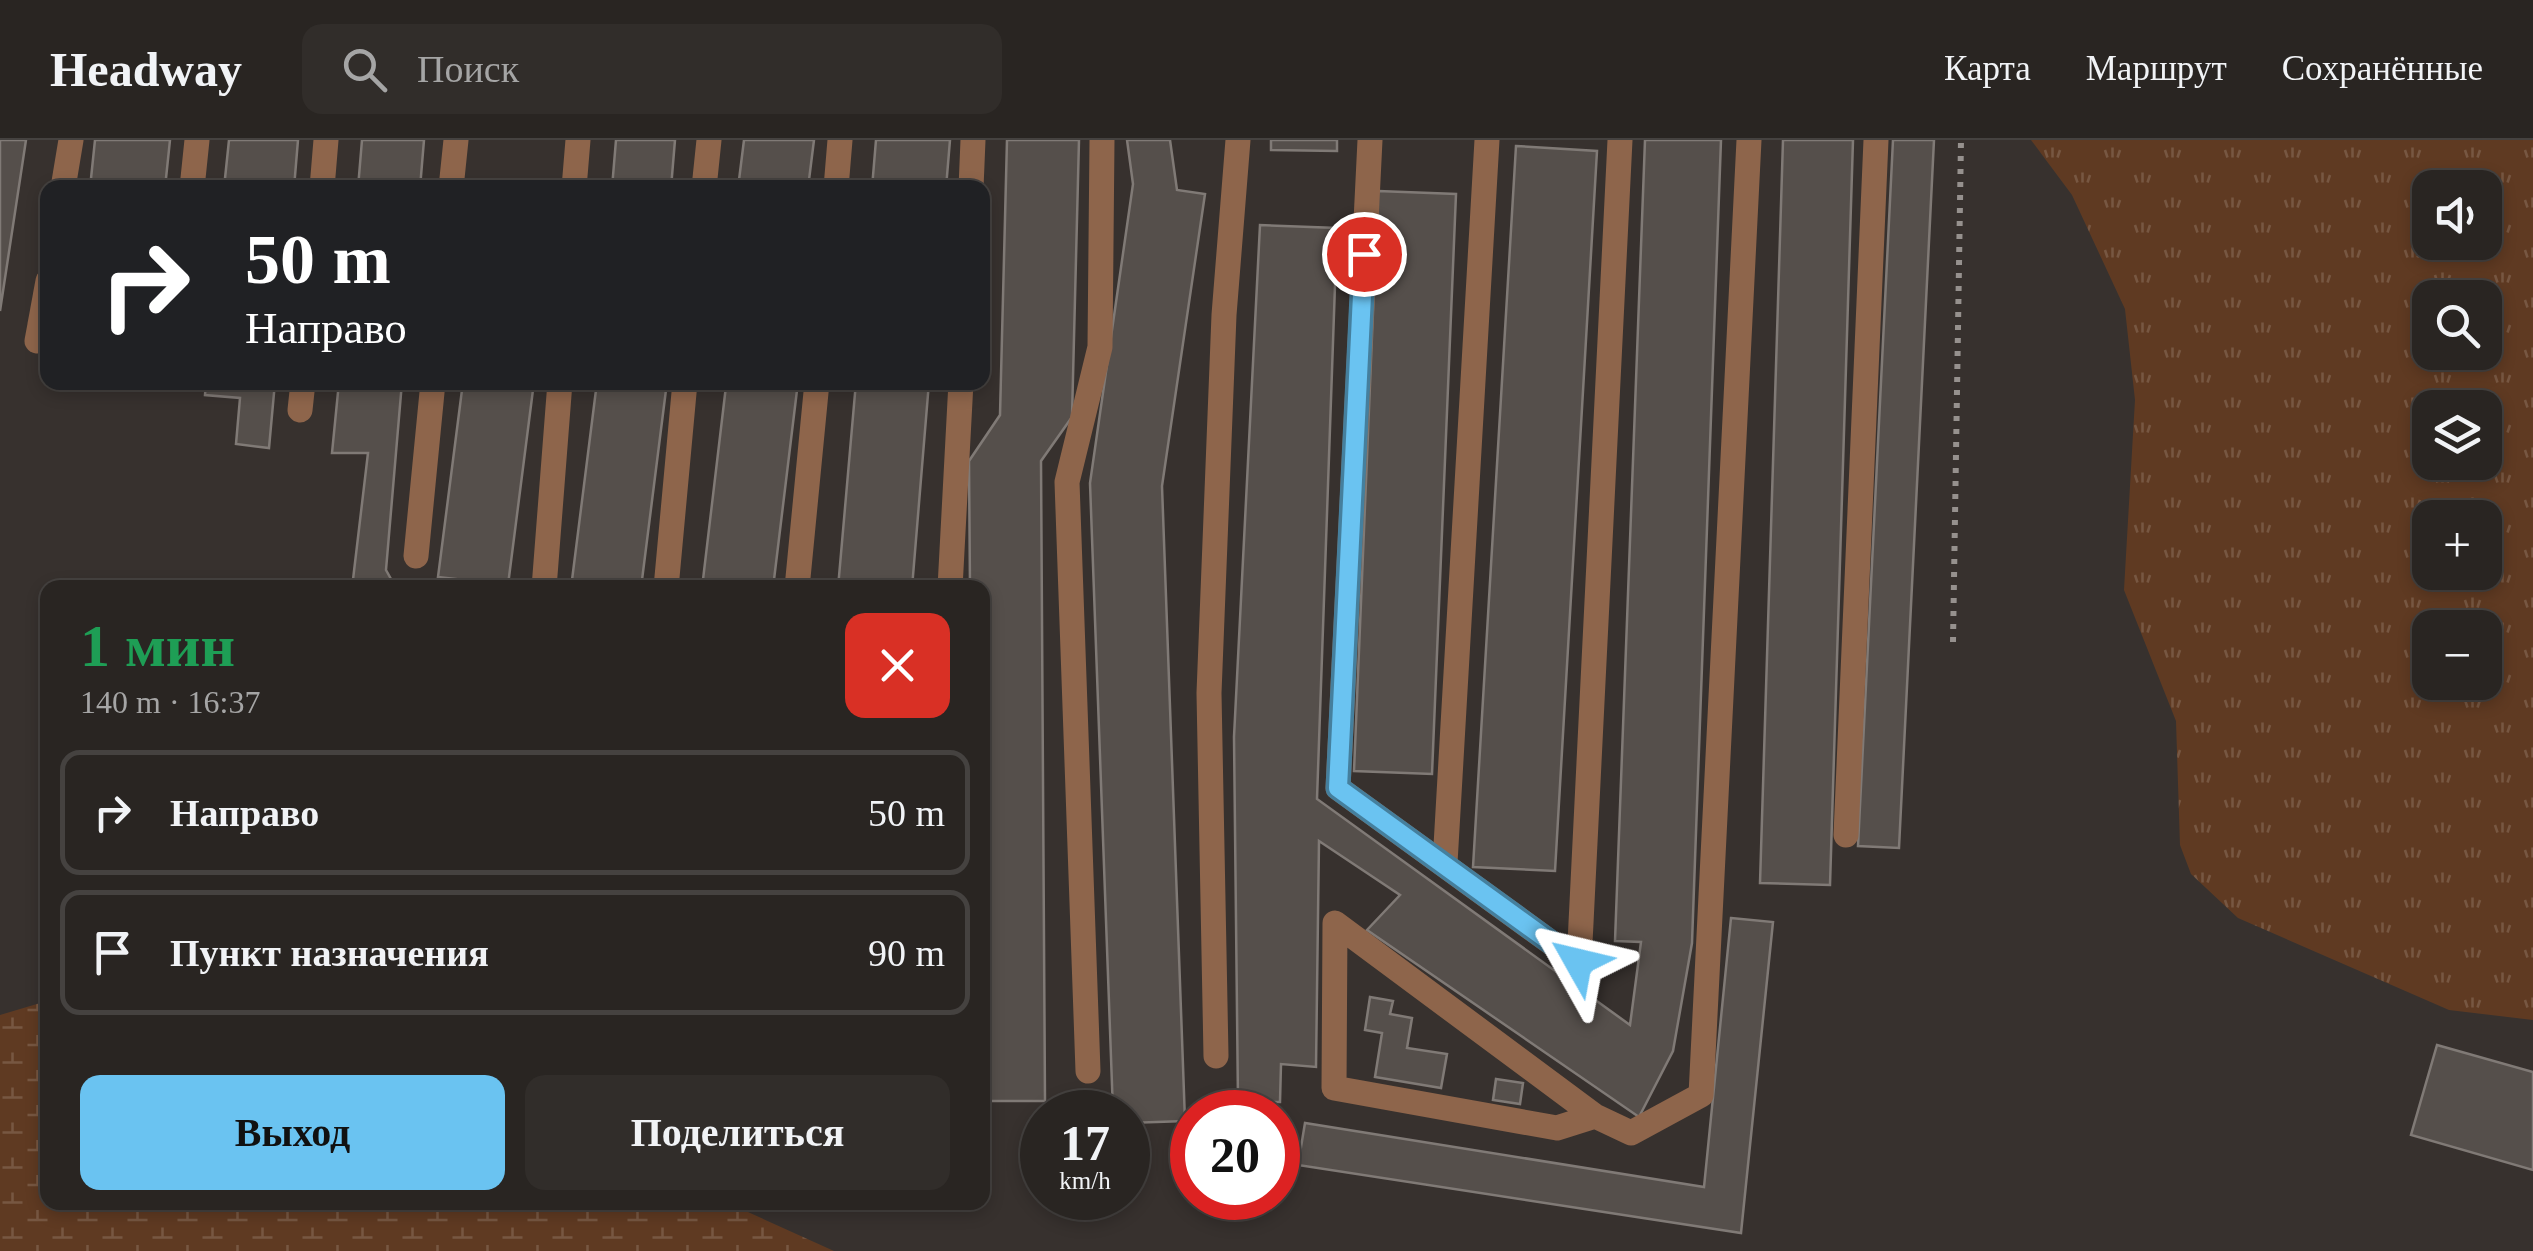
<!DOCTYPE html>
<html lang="ru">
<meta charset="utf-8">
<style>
body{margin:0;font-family:"Times New Roman",serif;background:#312d2a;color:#f1f3f6;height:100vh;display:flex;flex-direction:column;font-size:38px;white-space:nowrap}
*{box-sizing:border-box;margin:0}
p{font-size:32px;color:#a5a5a5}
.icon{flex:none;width:55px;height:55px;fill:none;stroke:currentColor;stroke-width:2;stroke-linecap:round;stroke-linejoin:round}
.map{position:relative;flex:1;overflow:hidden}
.drawer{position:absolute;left:40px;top:440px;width:950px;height:630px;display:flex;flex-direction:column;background:#292522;border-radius:20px;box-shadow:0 5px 15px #0003,0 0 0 2px #454240}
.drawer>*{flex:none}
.top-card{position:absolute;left:40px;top:40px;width:950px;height:210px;border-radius:20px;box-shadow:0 5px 15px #0003,0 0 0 2px #454240;background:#202124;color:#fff;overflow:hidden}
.controls{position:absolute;left:2412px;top:30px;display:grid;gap:20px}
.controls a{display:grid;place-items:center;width:90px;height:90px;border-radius:20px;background:#292522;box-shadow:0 5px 15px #0003,0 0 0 2px #454240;font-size:50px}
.speed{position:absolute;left:1020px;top:950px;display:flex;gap:20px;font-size:50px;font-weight:700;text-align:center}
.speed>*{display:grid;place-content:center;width:130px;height:130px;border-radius:50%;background:#292522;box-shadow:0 5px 15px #0003,0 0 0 2px #454240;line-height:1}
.speed small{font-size:25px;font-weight:400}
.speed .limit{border:15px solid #d22;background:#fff;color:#111}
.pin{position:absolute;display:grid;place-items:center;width:85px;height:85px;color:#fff;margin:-42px;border:5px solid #fff;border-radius:50%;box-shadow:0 2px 10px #0007}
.me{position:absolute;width:110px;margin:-55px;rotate:307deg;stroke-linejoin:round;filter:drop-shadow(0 0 8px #0008)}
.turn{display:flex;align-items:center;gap:35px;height:210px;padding:0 40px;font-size:45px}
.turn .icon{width:130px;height:130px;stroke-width:2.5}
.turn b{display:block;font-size:70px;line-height:85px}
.round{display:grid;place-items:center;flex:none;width:105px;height:105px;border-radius:20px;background:#312d2a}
.head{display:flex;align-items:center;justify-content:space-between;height:170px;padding:0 40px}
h1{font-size:60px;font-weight:700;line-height:75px;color:#1e9e55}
.primary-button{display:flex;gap:20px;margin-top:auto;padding:20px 40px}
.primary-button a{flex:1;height:115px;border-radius:20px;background:#6ac3f1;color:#111;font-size:40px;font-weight:700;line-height:115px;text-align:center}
.primary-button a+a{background:#312d2a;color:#f1f3f6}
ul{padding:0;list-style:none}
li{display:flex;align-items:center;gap:30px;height:125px;margin:0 20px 15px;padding:0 20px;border:5px solid #454240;border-radius:20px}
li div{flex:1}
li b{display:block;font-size:38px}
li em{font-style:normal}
header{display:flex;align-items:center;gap:60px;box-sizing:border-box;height:140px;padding:0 50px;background:#292522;border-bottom:2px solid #454240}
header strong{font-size:48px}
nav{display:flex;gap:55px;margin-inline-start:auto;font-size:35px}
.search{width:700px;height:90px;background:#312d2a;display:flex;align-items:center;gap:25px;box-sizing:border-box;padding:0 35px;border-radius:20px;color:#a5a5a5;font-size:38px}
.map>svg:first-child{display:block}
.grass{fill:url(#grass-tufts);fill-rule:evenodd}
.wetland{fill:url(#wetland-marsh)}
.building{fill:#554f4b;stroke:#807a76;stroke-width:2.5}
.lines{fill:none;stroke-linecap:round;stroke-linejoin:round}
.path{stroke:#96918e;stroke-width:6;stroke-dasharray:5 8;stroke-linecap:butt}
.minor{stroke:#8e654b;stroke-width:25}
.route-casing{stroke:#457f9d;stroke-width:25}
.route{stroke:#6ac3f1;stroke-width:18}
</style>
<header>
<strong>Headway</strong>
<div class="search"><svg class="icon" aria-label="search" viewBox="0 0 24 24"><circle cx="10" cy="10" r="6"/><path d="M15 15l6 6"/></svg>Поиск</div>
<nav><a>Карта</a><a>Маршрут</a><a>Сохранённые</a></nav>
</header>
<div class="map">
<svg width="2533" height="1111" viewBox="0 0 2533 1111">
<defs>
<pattern id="grass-tufts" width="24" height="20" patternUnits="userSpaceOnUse" patternTransform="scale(2.5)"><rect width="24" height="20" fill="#5f3a22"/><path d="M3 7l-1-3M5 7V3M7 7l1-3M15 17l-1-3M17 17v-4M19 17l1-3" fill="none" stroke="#775742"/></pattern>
<pattern id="wetland-marsh" width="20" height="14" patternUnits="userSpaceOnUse" patternTransform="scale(2.5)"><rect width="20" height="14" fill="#5f3a22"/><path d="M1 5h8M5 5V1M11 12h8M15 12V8" fill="none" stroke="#775742"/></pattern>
</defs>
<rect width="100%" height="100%" fill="#37312e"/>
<path class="grass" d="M2031 0H2533V880L2449 870 2238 778 2191 734 2180 705 2176 581 2124 450 2135 260 2125 169 2072 55ZM2430 48H2485V102H2430ZM2430 158H2485V212H2430ZM2430 268H2485V322H2430ZM2430 378H2485V432H2430ZM2430 488H2485V542H2430Z"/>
<polygon class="wetland" points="47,861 48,1062 728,1063 834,1111 0,1111 0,875"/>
<g class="building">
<polygon points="0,0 26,0 0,171"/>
<polygon points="95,0 170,0 165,48 90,48"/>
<polygon points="229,0 298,0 294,48 224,48"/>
<polygon points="362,0 424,0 420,48 358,48"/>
<polygon points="616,0 675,0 671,48 612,48"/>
<polygon points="744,0 814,0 808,48 738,48"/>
<polygon points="876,0 950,0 946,48 872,48"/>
<polygon points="1007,0 1079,0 1072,277 1041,321 1045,961 982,961 982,448 970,448 969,321 1000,275"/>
<polygon points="1127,0 1170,0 1177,50 1205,54 1162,346 1185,981 1128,983 1128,972 1113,972 1090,343 1133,44"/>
<polygon points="1271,0 1337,0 1337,11 1271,10"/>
<polygon points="1645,0 1721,0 1692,803 1673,911 1639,977 1367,790 1400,755 1319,701 1316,927 1281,924 1280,962 1238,962 1234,597 1260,85 1337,88 1317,659 1630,885 1641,802 1615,801"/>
<polygon points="1783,0 1853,0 1830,745 1760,743"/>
<polygon points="1893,0 1934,0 1899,708 1858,706"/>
<polygon points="1516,6 1597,11 1555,731 1473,727"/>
<polygon points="1378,51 1456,54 1432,634 1354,631"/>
<polygon points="72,242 147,242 146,250"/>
<polygon points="206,242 275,242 269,308 236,304 240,258 205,255"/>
<polygon points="339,242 402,242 386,430 396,448 352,448 368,313 332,313"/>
<polygon points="463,242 534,242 508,445 438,437"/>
<polygon points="597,242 667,242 641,448 571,448"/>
<polygon points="714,242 798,242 773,448 702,448 726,246"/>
<polygon points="856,242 929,242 912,448 838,448"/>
<polygon points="1731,778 1773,782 1741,1093 1298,1025 1305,983 1704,1047"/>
<polygon points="1370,857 1393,861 1390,874 1412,878 1407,908 1447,914 1441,948 1375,937 1382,893 1365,890"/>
<polygon points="2437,905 2533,932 2533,1030 2411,995"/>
<polygon points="1496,939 1523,943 1520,964 1493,960"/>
</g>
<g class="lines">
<polyline class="path" points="1953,502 1961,0"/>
<g class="minor">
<polyline points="1370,0 1338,648 1579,823 1620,0"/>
<polyline points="63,48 71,0"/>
<polyline points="192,48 197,0"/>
<polyline points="322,48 326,0"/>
<polyline points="451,48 456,0"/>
<polyline points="574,48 578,0"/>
<polyline points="704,48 709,0"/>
<polyline points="836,48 840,0"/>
<polyline points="971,48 973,0"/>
<polyline points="37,201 48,141"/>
<polyline points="300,270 303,242"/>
<polyline points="416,416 433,242"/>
<polyline points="544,448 560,242"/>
<polyline points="666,448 685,242"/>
<polyline points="797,448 817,242"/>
<polyline points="950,448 961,242"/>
<polyline points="1846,695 1876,0"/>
<polyline points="1445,723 1487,0"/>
<polyline points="1216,916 1209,553 1224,175 1238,0"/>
<polyline points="1088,931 1067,342 1100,207 1102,0"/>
<polyline points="1595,976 1557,988 1334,948 1335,783 1595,976 1631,993 1701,955 1749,0"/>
</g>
</g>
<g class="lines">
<g class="route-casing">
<polyline id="route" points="1364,114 1338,648 1578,822"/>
</g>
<use href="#route" class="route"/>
</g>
</svg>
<div class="controls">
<a><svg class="icon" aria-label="sound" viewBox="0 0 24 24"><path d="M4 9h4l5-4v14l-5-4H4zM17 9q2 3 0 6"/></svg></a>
<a><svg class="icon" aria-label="search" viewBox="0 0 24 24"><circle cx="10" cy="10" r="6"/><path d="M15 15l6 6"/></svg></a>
<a><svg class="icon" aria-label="layers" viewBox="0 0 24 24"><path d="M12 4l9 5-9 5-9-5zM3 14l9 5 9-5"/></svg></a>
<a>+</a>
<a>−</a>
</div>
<div class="speed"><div>17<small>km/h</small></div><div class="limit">20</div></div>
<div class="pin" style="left:1364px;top:114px;background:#d93025"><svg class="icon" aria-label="arrive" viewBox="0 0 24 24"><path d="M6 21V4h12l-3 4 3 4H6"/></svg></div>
<svg class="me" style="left:1578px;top:822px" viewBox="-20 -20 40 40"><path d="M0-17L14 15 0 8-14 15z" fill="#6ac3f1" stroke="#fff" stroke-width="4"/></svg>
<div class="top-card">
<div class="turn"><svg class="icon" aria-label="right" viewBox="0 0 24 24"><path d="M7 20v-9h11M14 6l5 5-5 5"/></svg><div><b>50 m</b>Направо</div></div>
</div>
<section class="drawer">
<div class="head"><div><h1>1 мин</h1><p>140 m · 16:37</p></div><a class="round" style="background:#d93025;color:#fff"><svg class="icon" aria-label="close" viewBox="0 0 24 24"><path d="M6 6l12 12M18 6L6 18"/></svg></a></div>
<ul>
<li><svg class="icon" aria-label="right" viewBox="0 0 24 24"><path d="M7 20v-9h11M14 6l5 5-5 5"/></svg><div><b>Направо</b></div><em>50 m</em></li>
<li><svg class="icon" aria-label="arrive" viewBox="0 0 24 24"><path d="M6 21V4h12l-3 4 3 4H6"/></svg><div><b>Пункт назначения</b></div><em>90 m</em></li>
</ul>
<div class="primary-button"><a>Выход</a><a>Поделиться</a></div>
</section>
</div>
